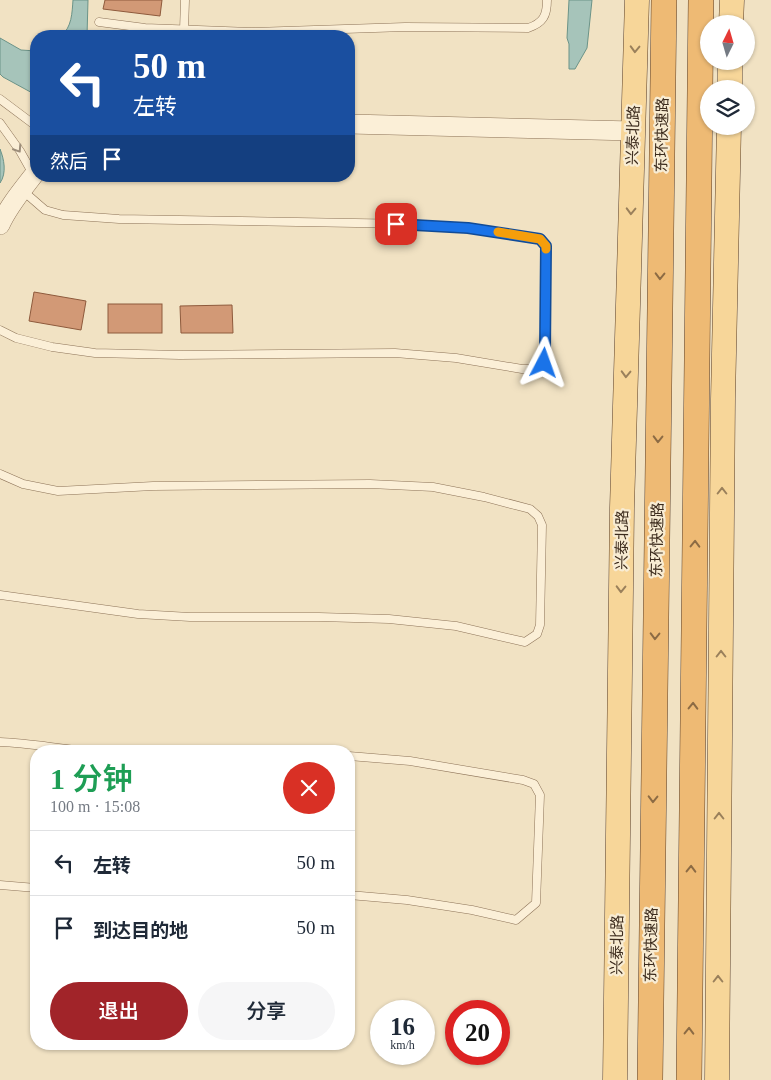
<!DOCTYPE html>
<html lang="zh">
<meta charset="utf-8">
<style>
body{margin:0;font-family:"Times New Roman","Noto Sans SC",serif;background:#f6f6f7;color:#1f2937;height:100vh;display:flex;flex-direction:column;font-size:19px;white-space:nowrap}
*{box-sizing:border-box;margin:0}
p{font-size:16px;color:#747a83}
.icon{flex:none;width:28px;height:28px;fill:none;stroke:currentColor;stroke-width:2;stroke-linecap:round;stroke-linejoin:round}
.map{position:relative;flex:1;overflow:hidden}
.drawer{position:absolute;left:30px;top:745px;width:325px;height:305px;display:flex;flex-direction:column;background:#fff;border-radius:20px;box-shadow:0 1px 4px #0004}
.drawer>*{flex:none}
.guide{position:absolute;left:30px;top:30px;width:325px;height:152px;border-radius:20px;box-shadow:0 1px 4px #0004;background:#1a4fa0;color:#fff;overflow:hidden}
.needle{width:32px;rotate:5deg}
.controls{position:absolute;left:700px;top:15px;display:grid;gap:10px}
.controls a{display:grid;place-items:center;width:55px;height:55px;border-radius:50%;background:#fff;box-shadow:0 1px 4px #0004;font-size:25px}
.speed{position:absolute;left:370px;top:1000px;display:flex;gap:10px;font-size:25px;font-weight:700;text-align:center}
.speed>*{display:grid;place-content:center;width:65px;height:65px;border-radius:50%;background:#fff;box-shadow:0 1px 4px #0004;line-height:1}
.speed small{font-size:12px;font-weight:400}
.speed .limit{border:8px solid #d22;background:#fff;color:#111}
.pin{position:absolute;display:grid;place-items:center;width:42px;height:42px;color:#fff;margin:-21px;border-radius:10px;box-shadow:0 2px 8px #0006}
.me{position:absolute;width:55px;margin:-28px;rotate:4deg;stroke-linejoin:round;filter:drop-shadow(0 0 4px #0008)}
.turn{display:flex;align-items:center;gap:18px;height:105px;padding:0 20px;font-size:22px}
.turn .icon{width:65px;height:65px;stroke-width:2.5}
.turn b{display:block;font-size:35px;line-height:42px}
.then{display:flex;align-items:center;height:48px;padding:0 20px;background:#0003;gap:10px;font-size:19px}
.round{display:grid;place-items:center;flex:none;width:52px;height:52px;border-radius:26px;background:#f6f6f7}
.headline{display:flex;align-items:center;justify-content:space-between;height:85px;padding:0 20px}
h1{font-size:30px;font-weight:600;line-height:38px;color:#1e9e55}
.button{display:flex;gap:10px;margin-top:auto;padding:10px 20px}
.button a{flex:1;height:58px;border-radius:30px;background:#a12429;color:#fff;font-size:20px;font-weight:600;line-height:58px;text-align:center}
.button a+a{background:#f6f6f7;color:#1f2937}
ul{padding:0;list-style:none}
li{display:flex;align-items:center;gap:15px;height:65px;padding:0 20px;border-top:1px solid #e0e1e3}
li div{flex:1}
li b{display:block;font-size:19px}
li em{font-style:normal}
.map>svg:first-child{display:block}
.water{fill:#a6c4ba;stroke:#6b9388}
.building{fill:#d29976;stroke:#8e5a3c}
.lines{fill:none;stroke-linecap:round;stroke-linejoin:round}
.service-casing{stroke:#8d7358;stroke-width:9}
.tertiary-casing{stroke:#8d7358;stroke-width:20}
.primary-casing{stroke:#5b412d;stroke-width:25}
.trunk-casing{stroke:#5b412d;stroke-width:26}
.service{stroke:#fbefd7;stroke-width:8}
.tertiary{stroke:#fbefd7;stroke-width:19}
.primary{stroke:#f7d699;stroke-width:24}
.trunk{stroke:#eeba74;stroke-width:25}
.oneway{stroke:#9a805b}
.oneway2{stroke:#9c8d7a}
.oneway3{stroke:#8c6b44}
.route-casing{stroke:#114b97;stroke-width:12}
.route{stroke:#1a73e8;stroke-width:9}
.slow{stroke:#f59e0b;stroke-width:9}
.labels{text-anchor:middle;stroke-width:4.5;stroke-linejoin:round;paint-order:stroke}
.street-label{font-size:15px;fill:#3c2b1d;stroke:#f8ecd3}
</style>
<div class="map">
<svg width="771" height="1080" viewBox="0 0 771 1080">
<rect width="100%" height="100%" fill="#f1e2c3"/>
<g class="water">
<path d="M73 0H88L87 36H61C72 27 72 13 73 0Z"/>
<polygon points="569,0 592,0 587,48 575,69 569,69 569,44 567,38"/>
<polygon points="0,38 21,50 36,51 36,95 3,77 0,74"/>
<path d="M0 149C4 159 7 173 0 183Z"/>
</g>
<g class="building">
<polygon points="105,0 162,0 160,16 103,9"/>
<polygon points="34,292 86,301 81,330 29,321"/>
<rect x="108" y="304" width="54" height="29"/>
<polygon points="232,305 233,333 181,333 180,306"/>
</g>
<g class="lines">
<g class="service-casing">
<g id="service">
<path d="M99 22 145 28 251 32 405 27 528 28C543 23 547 16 547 0"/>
<polyline points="184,30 185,0"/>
<polyline points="0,99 36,126"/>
<polyline points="0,123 20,151 33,174"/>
<polyline points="0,330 16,338 52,347 95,353 180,355 395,353 456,358 522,369 533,369 544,363 545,352 546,246 540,239 468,228 413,224 119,219 63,215 45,210 22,190"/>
<polyline points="0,474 23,484 58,491 153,486 370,484 433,487 484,497 530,509 538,516 542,525 540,625 537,634 525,642 456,626 389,619 319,617 190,617 138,614 0,595"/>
<path d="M0 742C30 743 60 749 89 751"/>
<polyline points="349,756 410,761 523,780 534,784 540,795 536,903 516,920 472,910 407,900 349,895"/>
<polyline points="0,885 36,888"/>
</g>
</g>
<g class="tertiary-casing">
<g id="tertiary">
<polyline points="349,124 633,131"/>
<path d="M0 225C9 205 23 189 36 172"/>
</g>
</g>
<g class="primary-casing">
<g id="primary">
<polyline points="731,24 732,0"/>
<polyline points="730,89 730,61"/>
<polyline points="615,1080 622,508 637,0"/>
<polyline points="717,1080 723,399 729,126"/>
</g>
</g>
<g class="trunk-casing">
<g id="trunk">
<polyline points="650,1080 664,0"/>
<polyline points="689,1080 701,0"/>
</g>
</g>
<use href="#service" class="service"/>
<use href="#tertiary" class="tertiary"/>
<use href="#primary" class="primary"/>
<use href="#trunk" class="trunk"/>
</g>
<defs><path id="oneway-chevron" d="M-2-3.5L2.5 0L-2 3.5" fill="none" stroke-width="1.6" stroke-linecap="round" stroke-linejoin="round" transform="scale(1.25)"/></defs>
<g class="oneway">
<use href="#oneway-chevron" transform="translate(635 49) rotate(92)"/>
<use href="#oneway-chevron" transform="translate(631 211) rotate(92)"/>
<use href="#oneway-chevron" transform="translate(626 374) rotate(92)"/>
<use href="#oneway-chevron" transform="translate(722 491) rotate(-90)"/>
<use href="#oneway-chevron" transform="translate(621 589) rotate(91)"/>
<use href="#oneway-chevron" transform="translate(721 654) rotate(-90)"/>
<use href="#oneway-chevron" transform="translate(719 816) rotate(-90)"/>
<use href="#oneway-chevron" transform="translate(718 979) rotate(-90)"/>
</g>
<use class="oneway2" href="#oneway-chevron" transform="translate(18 149) rotate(57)"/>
<g class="oneway3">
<use href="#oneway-chevron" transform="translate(660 276) rotate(91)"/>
<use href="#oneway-chevron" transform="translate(658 439) rotate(91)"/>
<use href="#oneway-chevron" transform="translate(695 544) rotate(-89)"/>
<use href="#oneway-chevron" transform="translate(655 636) rotate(91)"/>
<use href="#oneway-chevron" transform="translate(693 706) rotate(-89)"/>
<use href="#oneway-chevron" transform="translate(653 799) rotate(91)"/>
<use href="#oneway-chevron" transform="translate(691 869) rotate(-89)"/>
<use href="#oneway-chevron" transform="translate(689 1031) rotate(-89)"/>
</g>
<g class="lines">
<g class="route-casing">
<polyline id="route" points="396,224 468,228 540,239 546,246 545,352 544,363"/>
</g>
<use href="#route" class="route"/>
<polyline class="slow" points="498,232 540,239 546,246 546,249"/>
</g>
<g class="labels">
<g class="street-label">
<text transform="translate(633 135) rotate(-88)" y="5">兴泰北路</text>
<text transform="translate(662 135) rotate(-89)" y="5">东环快速路</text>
<text transform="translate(622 540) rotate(-89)" y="5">兴泰北路</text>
<text transform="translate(657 540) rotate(-89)" y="5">东环快速路</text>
<text transform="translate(617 945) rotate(-89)" y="5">兴泰北路</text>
<text transform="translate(651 945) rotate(-89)" y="5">东环快速路</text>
</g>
</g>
</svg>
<div class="controls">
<a><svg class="needle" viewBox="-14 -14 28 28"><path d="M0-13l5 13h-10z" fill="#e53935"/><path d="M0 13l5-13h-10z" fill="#747a83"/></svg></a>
<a><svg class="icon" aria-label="layers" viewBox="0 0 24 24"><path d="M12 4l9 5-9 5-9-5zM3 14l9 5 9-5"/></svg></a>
</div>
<div class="speed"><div>16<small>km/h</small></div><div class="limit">20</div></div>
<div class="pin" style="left:396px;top:224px;background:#d93025"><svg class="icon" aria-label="arrive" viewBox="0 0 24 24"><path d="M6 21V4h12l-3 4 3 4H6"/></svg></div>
<svg class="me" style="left:544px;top:363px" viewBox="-20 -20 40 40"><path d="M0-17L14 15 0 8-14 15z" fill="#1a73e8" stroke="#fff" stroke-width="4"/></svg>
<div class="guide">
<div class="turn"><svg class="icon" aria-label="left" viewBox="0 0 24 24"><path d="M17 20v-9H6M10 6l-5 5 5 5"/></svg><div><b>50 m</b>左转</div></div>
<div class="then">然后<svg class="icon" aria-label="arrive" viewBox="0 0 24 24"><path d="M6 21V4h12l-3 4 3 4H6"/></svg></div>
</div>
<section class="drawer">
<div class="headline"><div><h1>1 分钟</h1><p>100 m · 15:08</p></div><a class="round" style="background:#d93025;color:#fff"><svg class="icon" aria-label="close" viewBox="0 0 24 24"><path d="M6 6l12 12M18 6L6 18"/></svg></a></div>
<ul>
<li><svg class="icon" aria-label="left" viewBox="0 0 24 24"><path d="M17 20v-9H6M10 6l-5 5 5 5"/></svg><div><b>左转</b></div><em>50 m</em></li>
<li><svg class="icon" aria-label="arrive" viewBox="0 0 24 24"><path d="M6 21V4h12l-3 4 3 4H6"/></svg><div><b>到达目的地</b></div><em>50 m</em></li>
</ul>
<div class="button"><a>退出</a><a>分享</a></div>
</section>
</div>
